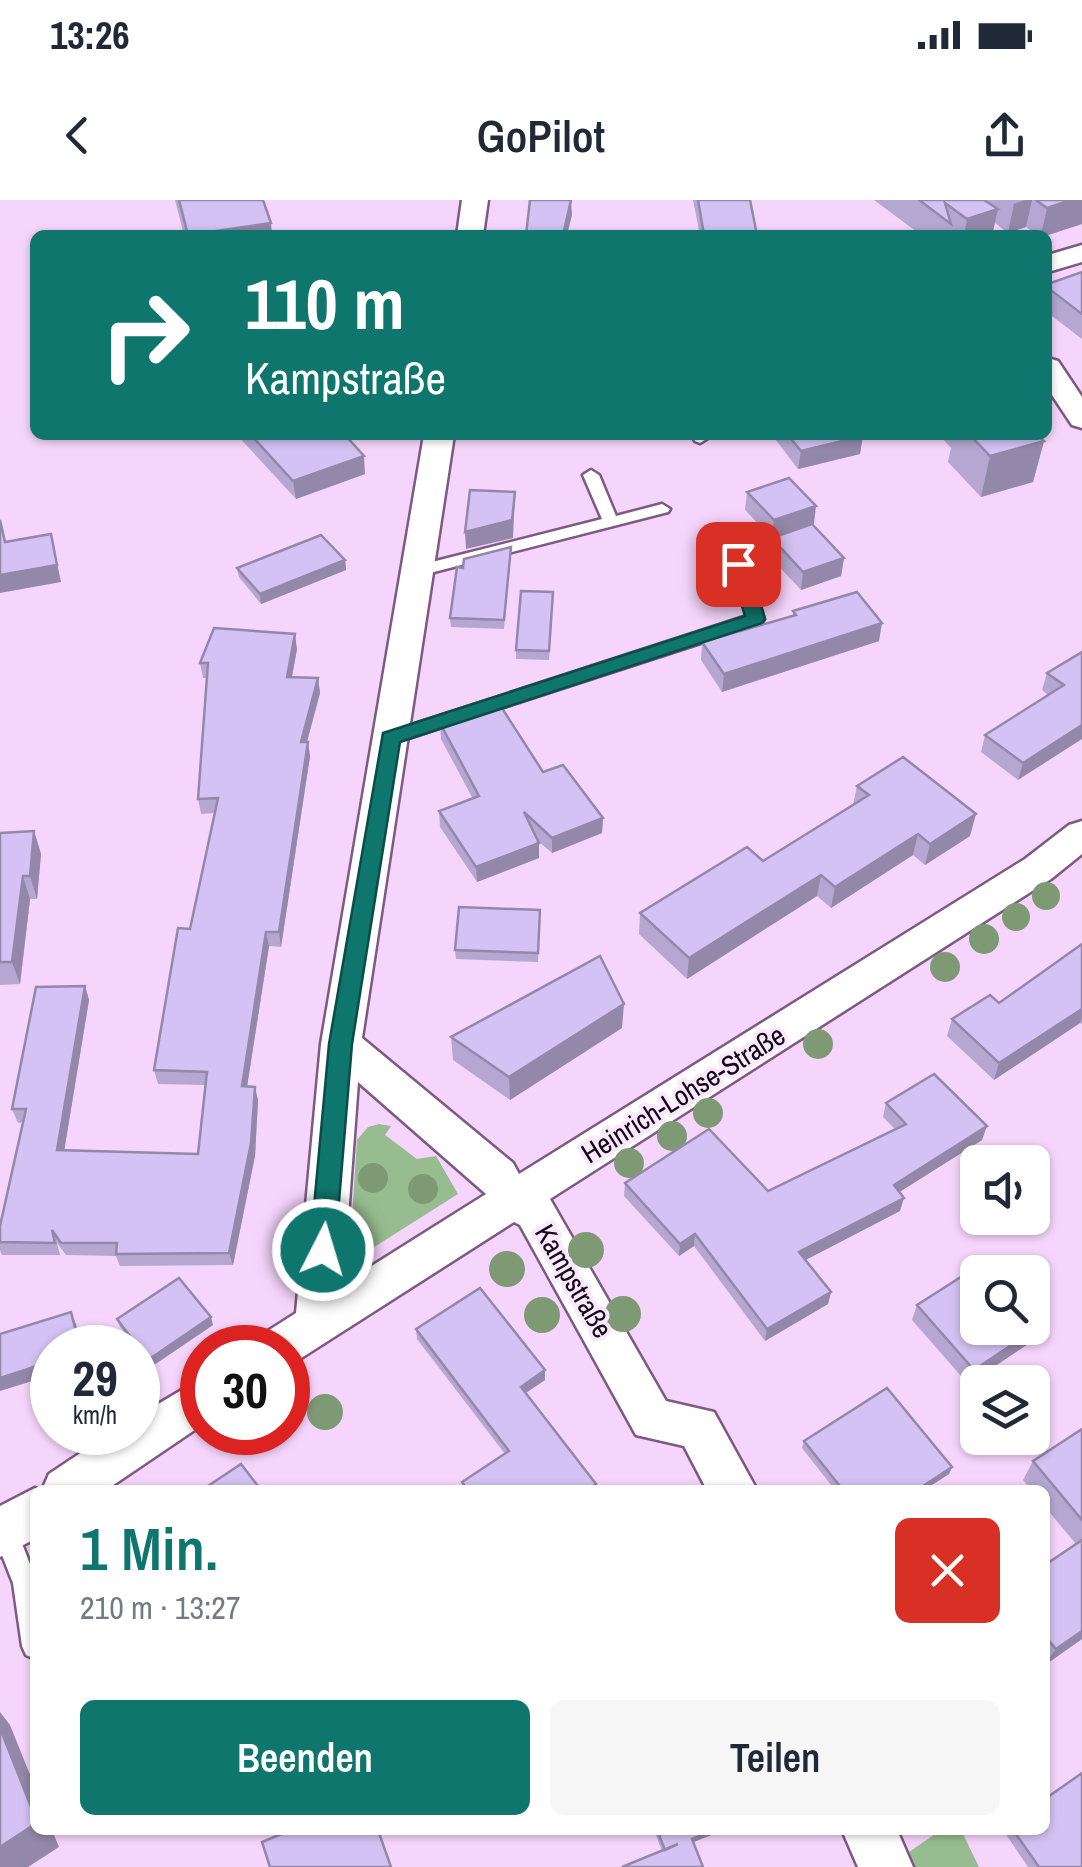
<!DOCTYPE html>
<html lang="de">
<meta charset="utf-8">
<style>
body{margin:0;font-family:"Archivo Narrow",sans-serif;background:#f6f6f7;color:#1f2937;height:100vh;display:flex;flex-direction:column;font-size:38px;white-space:nowrap}
*{box-sizing:border-box;margin:0}
p{font-size:32px;color:#747a83}
.icon{flex:none;width:55px;height:55px;fill:none;stroke:currentColor;stroke-width:2;stroke-linecap:round;stroke-linejoin:round}
.map{position:relative;flex:1;overflow:hidden}
.panel{position:absolute;left:30px;top:1285px;width:1020px;height:350px;display:flex;flex-direction:column;background:#fff;border-radius:15px;box-shadow:0 2px 8px #0004}
.panel>*{flex:none}
.guide{position:absolute;left:30px;top:30px;width:1022px;height:210px;border-radius:15px;box-shadow:0 2px 8px #0004;background:#0f766e;color:#fff;overflow:hidden}
.controls{position:absolute;left:960px;top:945px;display:grid;gap:20px}
.controls a{display:grid;place-items:center;width:90px;height:90px;border-radius:15px;background:#fff;box-shadow:0 2px 8px #0004;font-size:50px}
.speed{position:absolute;left:30px;top:1125px;display:flex;gap:20px;font-size:50px;font-weight:700;text-align:center}
.speed>*{display:grid;place-content:center;width:130px;height:130px;border-radius:50%;background:#fff;box-shadow:0 2px 8px #0004;line-height:1}
.speed small{font-size:25px;font-weight:400}
.speed .limit{border:15px solid #d22;background:#fff;color:#111}
.pin{position:absolute;display:grid;place-items:center;width:85px;height:85px;color:#fff;margin:-42px;border-radius:20px;box-shadow:0 5px 15px #0006}
.me{position:absolute;width:110px;margin:-55px;rotate:5deg;stroke-linejoin:round;filter:drop-shadow(0 0 8px #0008)}
.turn{display:flex;align-items:center;gap:35px;height:210px;padding:0 50px;font-size:45px}
.turn .icon{width:130px;height:130px;stroke-width:2.5}
.turn b{display:block;font-size:70px;line-height:85px}
.round{display:grid;place-items:center;flex:none;width:105px;height:105px;border-radius:15px;background:#f6f6f7}
.overview{display:flex;align-items:center;justify-content:space-between;height:170px;padding:0 50px}
h1{font-size:60px;font-weight:600;line-height:75px;color:#0f766e}
.button{display:flex;gap:20px;margin-top:auto;padding:20px 50px}
.button a{flex:1;height:115px;border-radius:15px;background:#0f766e;color:#fff;font-size:40px;font-weight:600;line-height:115px;text-align:center}
.button a+a{background:#f6f6f7;color:#1f2937}
.status{display:flex;justify-content:space-between;align-items:center;height:70px;padding:0 50px;background:#fff;direction:ltr}
.status svg{height:28px;fill:currentColor}
header{display:flex;justify-content:space-between;align-items:center;height:130px;padding:0 50px;background:#fff;font-size:45px;font-weight:600}
.map>svg:first-child{display:block}
.green{fill:#97bc90}
.lines{fill:none;stroke-linecap:round;stroke-linejoin:round}
.service-casing{stroke:#7d5984;stroke-width:5}
.minor-casing{stroke:#7d5984;stroke-width:5}
.service{fill:#fff;fill-rule:evenodd}
.minor{fill:#fff;fill-rule:evenodd}
.tree{fill:#7e9a74}
.wall{fill:#b5a7d1}
.shaded-wall{fill:#9488aa}
.building{fill:#d3c2f3;stroke:#9488aa;stroke-width:2.5}
.route{fill:#0f766e;stroke:#0a4d48;stroke-width:2.5}
.labels{text-anchor:middle;stroke-width:8;stroke-linejoin:round;paint-order:stroke}
.street-label{font-size:28px;fill:#150717;stroke:#fae9fd}
</style>
<div class="status"><b>13:26</b><svg viewBox="0 0 49 12"><path d="M0 12V9h3v3zM5 12V6h3v6zM10 12V3h3v9zM15 12V0h3v12zM26 1h20v11H26zM47 4h2v5h-2z"/></svg></div>
<header><svg class="icon" aria-label="back" viewBox="0 0 24 24"><path d="M15 5l-7 7 7 7"/></svg>GoPilot<svg class="icon" aria-label="share" viewBox="0 0 24 24"><path d="M12 15V3M7 8l5-5 5 5M5 13v7h14v-7"/></svg></header>
<div class="map">
<svg width="1082" height="1667" viewBox="0 0 1082 1667">
<rect width="100%" height="100%" fill="#f6d5fc"/>
<g class="green">
<polygon points="379,924 391,926 385,935 417,959 436,956 458,994 360,1056 350,1049 357,940 368,927"/>
<polygon points="941,1630 961,1630 979,1667 914,1667 909,1652"/>
</g>
<g class="lines">
<g class="service-casing">
<g id="service">
<polygon points="692,235 706,235 708,238 700,243 695,241"/>
<polygon points="591,270 599,275 616,316 662,304 670,309 668,312 430,373 422,368 424,364 602,319 583,275"/>
<polygon points="739,359 747,364 764,419 762,423 396,542 384,542 381,538 384,534 747,416 731,364"/>
<polygon points="5,1319 14,1323 35,1377 35,1459 26,1455 22,1446 13,1383 0,1350 0,1321"/>
</g>
</g>
<g class="minor-casing">
<g id="minor">
<polygon points="462,0 488,0 483,35 457,35"/>
<polygon points="1082,45 1082,62 1048,72 1048,55"/>
<polygon points="1048,158 1058,161 1082,197 1082,228 1072,225 1048,189"/>
<path d="M424 235H454L362 838 513 963 519 974 1025 659 1069 625 1082 621V654L1051 679 550 999 666 1201 714 1212 757 1290H707L684 1246 636 1235 520 1025 514 1022 295 1162 288 1165V1148H257L263 1134 296 1113 321 844ZM358 882 486 994 343 1084Z"/>
<polygon points="202,1178 202,1225 106,1290 42,1290 49,1274 112,1232 138,1232 138,1216"/>
<polygon points="35,1288 40,1290 35,1290 35,1339 0,1357 0,1306"/>
<polygon points="842,1630 897,1630 913,1667 858,1667"/>
</g>
</g>
<use href="#service" class="service"/>
<use href="#minor" class="minor"/>
</g>
<g class="tree">
<circle cx="1046" cy="696" r="14"/>
<circle cx="1016" cy="717" r="14"/>
<circle cx="984" cy="739" r="15"/>
<circle cx="945" cy="767" r="15"/>
<circle cx="818" cy="844" r="15"/>
<circle cx="708" cy="913" r="15"/>
<circle cx="672" cy="936" r="15"/>
<circle cx="629" cy="963" r="15"/>
<circle cx="373" cy="978" r="15"/>
<circle cx="423" cy="989" r="15"/>
<circle cx="586" cy="1050" r="18"/>
<circle cx="507" cy="1069" r="18"/>
<circle cx="623" cy="1114" r="18"/>
<circle cx="542" cy="1115" r="18"/>
<circle cx="325" cy="1212" r="18"/>
</g>
<g class="wall">
<polygon points="175,0 263,0 272,35 184,35"/>
<polygon points="693,0 750,0 757,35 700,35"/>
<polygon points="874,0 1082,0 1082,24 1048,35 1037,35 1026,27 1008,33 995,23 992,35 921,35"/>
<polygon points="1082,72 1082,139 1048,113 1048,84"/>
<polygon points="237,235 345,235 365,274 296,299"/>
<polygon points="772,235 862,235 860,254 798,269"/>
<polygon points="939,235 1038,235 1044,241 1033,282 981,297 948,262 951,248"/>
<polygon points="747,292 814,324 812,324 844,358 841,376 801,390 769,356 772,338 745,310"/>
<polygon points="511,347 504,429 451,427 450,418 463,368"/>
<polygon points="345,360 346,370 261,404 239,377 237,368"/>
<polygon points="553,392 549,460 516,459 516,450"/>
<polygon points="793,411 879,441 722,492 701,460 702,442 793,416"/>
<polygon points="297,449 292,477 318,478 320,493 307,542 310,556 281,747 269,746 247,886 258,900 255,956 233,1065 120,1066 116,1056 66,1055 57,1043 60,1055 2,1055 0,1050 0,1026 23,922 18,923 12,909 85,786 89,800 64,951 198,954 205,885 158,884 154,870 190,729 215,613 201,614 198,599 207,478 203,478 200,463"/>
<polygon points="1082,452 1018,580 981,552 985,535 1048,495 1042,490 1047,473"/>
<polygon points="440,523 543,572 603,618 602,633 552,653 538,641 539,658 477,682 440,627 439,611 473,599 441,539"/>
<polygon points="857,586 970,636 925,665 913,655 831,708 817,696 687,779 639,734 640,713 763,661 853,605"/>
<polygon points="34,631 41,654 37,699 30,699 20,784 0,785 0,633"/>
<polygon points="540,710 538,762 456,759 455,750"/>
<polygon points="1082,744 1082,824 1080,823 994,880 947,836 952,819 999,803"/>
<polygon points="622,828 510,900 453,860 451,837"/>
<polygon points="886,903 982,940 899,992 900,1011 805,1060 831,1092 828,1104 765,1141 694,1046 679,1056 624,996 625,983 768,991 895,929 883,917"/>
<polygon points="917,1105 1047,1121 1040,1136 968,1184 912,1120"/>
<polygon points="117,1119 213,1125 151,1167 120,1127"/>
<polygon points="416,1129 545,1180 526,1193 595,1290 463,1290 462,1282 505,1254 417,1139"/>
<polygon points="1082,1229 1082,1439 1045,1465 1045,1365 1076,1344 1045,1307 1045,1290 1031,1290 1023,1280 1033,1261"/>
<polygon points="804,1241 952,1267 949,1274 924,1290 835,1290 802,1248"/>
<polygon points="654,1630 724,1630 694,1642 662,1651"/>
<polygon points="1003,1630 1045,1630 1082,1667 1028,1667"/>
</g>
<g class="shaded-wall">
<polygon points="571,0 572,15 567,35 563,35"/>
<polygon points="1025,0 1032,0 1026,27 1008,33 1014,4"/>
<polygon points="1071,0 1082,0 1082,24 1048,35 1041,35 1047,8"/>
<polygon points="998,9 992,35 964,35 967,19"/>
<polygon points="271,23 272,35 188,35"/>
<polygon points="863,236 860,254 798,269 801,251"/>
<polygon points="1044,241 1033,282 981,297 990,256"/>
<polygon points="364,256 365,274 296,299 293,281"/>
<polygon points="515,292 513,338 466,349 465,332"/>
<polygon points="816,306 814,324 772,338 774,320"/>
<polygon points="51,334 61,382 0,393 0,375"/>
<polygon points="844,358 841,376 801,390 803,372"/>
<polygon points="345,360 346,370 261,404 260,394"/>
<polygon points="882,423 879,441 722,492 724,474"/>
<polygon points="295,434 297,449 289,492 287,477"/>
<polygon points="318,478 320,493 303,556 301,542"/>
<polygon points="1082,525 1082,539 1018,580 1023,563"/>
<polygon points="308,542 310,556 281,747 279,732"/>
<polygon points="976,614 970,636 925,665 930,644"/>
<polygon points="603,618 602,633 552,653 552,638"/>
<polygon points="34,631 41,654 37,699 30,676"/>
<polygon points="918,634 913,655 831,708 835,687"/>
<polygon points="539,643 539,658 477,682 476,667"/>
<polygon points="821,675 817,696 687,779 689,758"/>
<polygon points="23,676 30,699 20,784 12,762"/>
<polygon points="266,732 269,746 245,900 242,886"/>
<polygon points="85,786 89,800 62,964 57,950"/>
<polygon points="624,804 622,828 510,900 509,877"/>
<polygon points="1082,809 1082,817 1080,823 994,880 999,863"/>
<polygon points="255,887 258,900 255,956 233,1065 229,1053"/>
<polygon points="987,926 982,940 890,998 894,985"/>
<polygon points="904,998 900,1011 796,1065 799,1052"/>
<polygon points="695,1034 694,1046 679,1056 680,1044"/>
<polygon points="831,1092 828,1104 765,1141 767,1129"/>
<polygon points="71,1112 76,1124 82,1148 80,1148"/>
<polygon points="211,1117 213,1125 151,1167 148,1160"/>
<polygon points="1047,1121 1040,1136 968,1184 974,1170"/>
<polygon points="52,1161 52,1175 0,1191 0,1178"/>
<polygon points="545,1170 545,1180 521,1196 521,1187"/>
<polygon points="952,1267 949,1274 924,1290 917,1290"/>
<polygon points="1082,1431 1082,1439 1045,1465 1056,1449"/>
<polygon points="0,1512 10,1525 35,1587 35,1617 0,1528"/>
<polygon points="35,1624 35,1630 52,1630 59,1647 28,1667 0,1667 0,1647"/>
<polygon points="714,1630 724,1630 691,1643 692,1639"/>
</g>
<g class="building">
<polygon points="179,0 263,0 271,23 188,35"/>
<polygon points="530,0 571,0 563,35 526,35"/>
<polygon points="698,0 750,0 757,35 704,35"/>
<polygon points="919,0 984,0 998,9 967,19 945,3 951,24"/>
<polygon points="1036,0 1071,0 1047,8"/>
<polygon points="1082,72 1082,114 1048,88 1048,84"/>
<polygon points="251,235 345,235 364,256 293,281"/>
<polygon points="788,235 862,235 863,236 801,251"/>
<polygon points="970,235 1038,235 1044,241 990,256"/>
<polygon points="789,278 816,306 774,320 747,292"/>
<polygon points="470,290 515,292 512,320 465,332"/>
<polygon points="0,320 5,342 51,334 57,365 0,375"/>
<polygon points="812,324 844,358 803,372 772,338"/>
<polygon points="321,335 345,360 260,394 237,368"/>
<polygon points="511,347 504,420 450,418 457,367 463,368 464,359"/>
<polygon points="521,391 553,392 549,451 516,450"/>
<polygon points="857,392 882,423 724,474 702,442 796,415 793,411"/>
<polygon points="214,428 295,434 287,477 318,478 301,542 308,542 279,732 266,732 242,886 255,887 251,943 229,1053 116,1054 117,1043 61,1043 52,1030 55,1043 0,1042 0,1026 26,909 12,909 36,787 85,786 57,950 198,954 207,872 154,870 178,728 190,729 218,598 198,599 208,463 200,463"/>
<polygon points="1082,452 1082,525 1023,563 985,535 1064,485 1047,473"/>
<polygon points="500,505 543,572 563,565 603,618 552,638 524,612 539,643 476,667 439,611 479,596 440,523"/>
<polygon points="903,557 976,614 930,644 918,634 835,687 821,675 689,758 640,713 747,647 763,661 869,595 857,586"/>
<polygon points="34,631 30,676 23,676 12,762 0,762 0,633"/>
<polygon points="459,707 540,710 538,753 455,750"/>
<polygon points="1082,744 1082,809 999,863 952,819 990,795 999,803"/>
<polygon points="600,756 624,804 509,877 451,837"/>
<polygon points="934,874 987,926 894,985 904,998 799,1052 831,1092 767,1129 695,1034 680,1044 625,983 709,929 768,991 906,924 886,903"/>
<polygon points="989,1059 1002,1072 978,1072 978,1128 1032,1128 1032,1105 1047,1121 974,1170 917,1105"/>
<polygon points="179,1078 211,1117 148,1160 117,1119"/>
<polygon points="480,1088 545,1170 521,1187 596,1284 587,1290 463,1290 466,1288 462,1282 509,1251 416,1129"/>
<polygon points="71,1112 80,1148 52,1148 52,1161 0,1178 0,1134"/>
<polygon points="887,1188 952,1267 917,1290 843,1290 804,1241"/>
<polygon points="1082,1229 1082,1320 1033,1261"/>
<polygon points="241,1264 261,1290 202,1290"/>
<polygon points="1082,1340 1082,1431 1056,1449 1045,1436 1045,1365"/>
<polygon points="0,1528 35,1617 35,1624 0,1647"/>
<polygon points="1082,1573 1082,1667 1039,1667 1013,1630 1045,1630 1045,1599"/>
<polygon points="291,1630 378,1630 391,1667 270,1667 262,1642"/>
<polygon points="657,1630 714,1630 692,1639 703,1667 622,1667 678,1644 665,1650"/>
</g>
<polygon class="route" points="738,358 748,364 765,419 762,423 400,542 352,844 335,1050 332,1057 323,1061 314,1057 310,1050 329,844 383,533 745,416 729,364"/>
<g class="labels">
<g class="street-label">
<text transform="translate(683 894) rotate(-32)" y="10">Heinrich-Lohse-Straße</text>
<text transform="translate(574 1081) rotate(60)" y="10">Kampstraße</text>
</g>
</g>
</svg>
<div class="controls">
<a><svg class="icon" aria-label="sound" viewBox="0 0 24 24"><path d="M4 9h4l5-4v14l-5-4H4zM17 9q2 3 0 6"/></svg></a>
<a><svg class="icon" aria-label="search" viewBox="0 0 24 24"><circle cx="10" cy="10" r="6"/><path d="M15 15l6 6"/></svg></a>
<a><svg class="icon" aria-label="layers" viewBox="0 0 24 24"><path d="M12 4l9 5-9 5-9-5zM3 14l9 5 9-5"/></svg></a>
</div>
<div class="speed"><div>29<small>km/h</small></div><div class="limit">30</div></div>
<div class="pin" style="left:738px;top:364px;background:#d93025"><svg class="icon" aria-label="arrive" viewBox="0 0 24 24"><path d="M6 21V4h12l-3 4 3 4H6"/></svg></div>
<svg class="me" style="left:323px;top:1050px" viewBox="-20 -20 40 40"><circle r="17" fill="#0f766e" stroke="#fff" stroke-width="3"/><path d="M0-11L8 9 0 5-8 9z" fill="#fff"/></svg>
<div class="guide">
<div class="turn"><svg class="icon" aria-label="right" viewBox="0 0 24 24"><path d="M7 20v-9h11M14 6l5 5-5 5"/></svg><div><b>110 m</b>Kampstraße</div></div>
</div>
<section class="panel">
<div class="overview"><div><h1>1 Min.</h1><p>210 m · 13:27</p></div><a class="round" style="background:#d93025;color:#fff"><svg class="icon" aria-label="close" viewBox="0 0 24 24"><path d="M6 6l12 12M18 6L6 18"/></svg></a></div>
<div class="button"><a>Beenden</a><a>Teilen</a></div>
</section>
</div>
